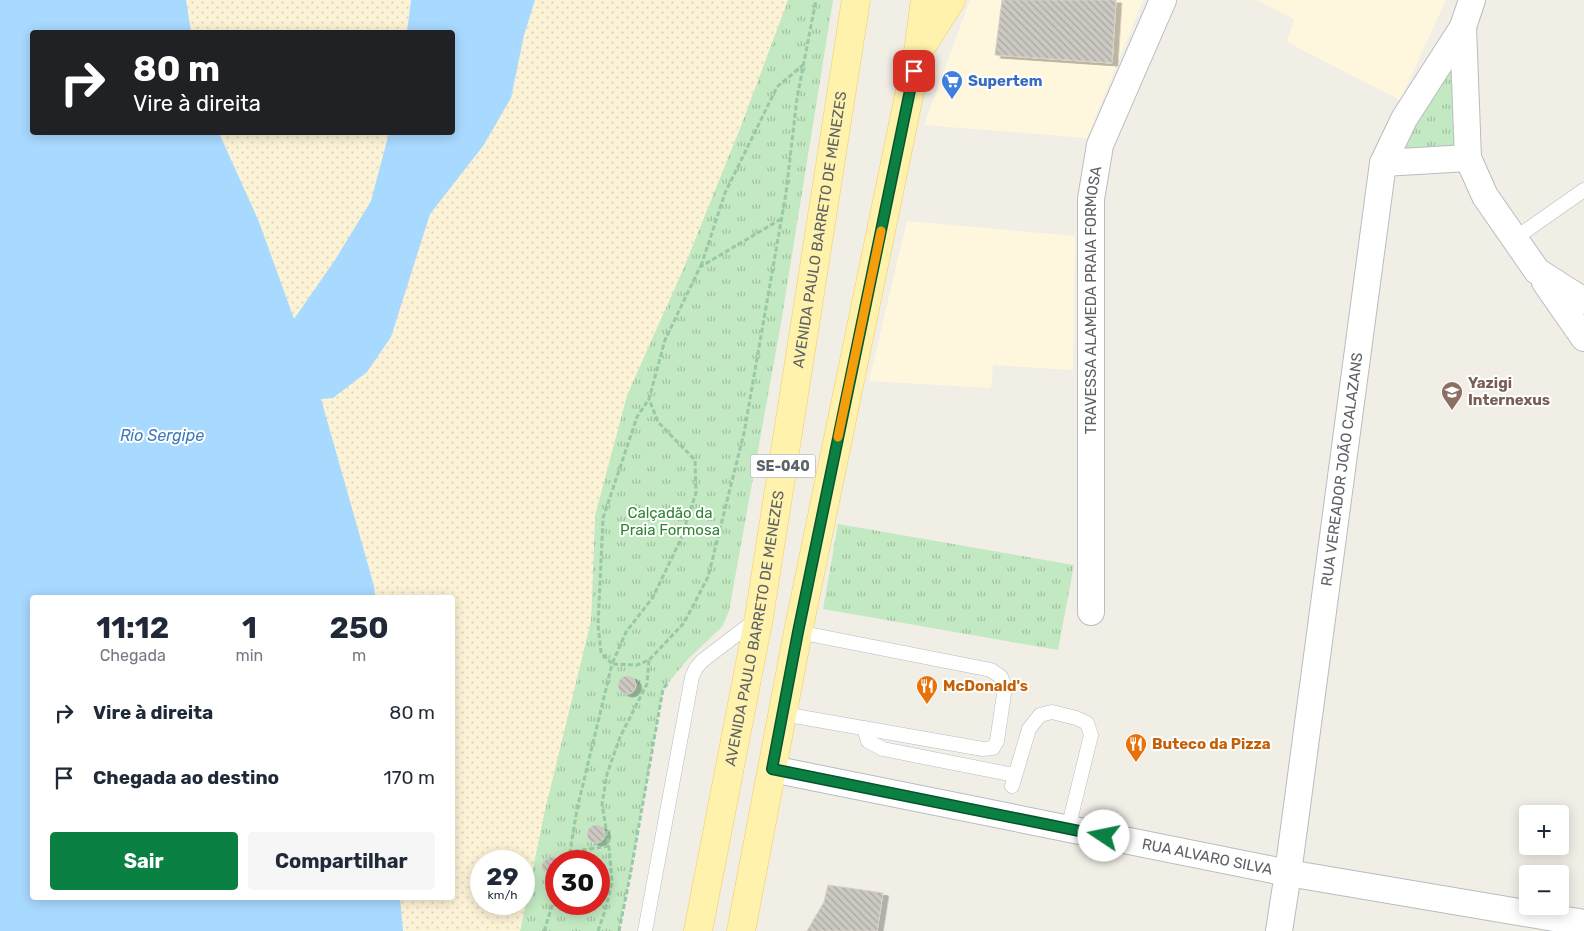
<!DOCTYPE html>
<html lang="pt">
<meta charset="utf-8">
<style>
body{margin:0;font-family:Rubik,sans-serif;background:#f6f6f7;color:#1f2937;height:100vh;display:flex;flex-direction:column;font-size:19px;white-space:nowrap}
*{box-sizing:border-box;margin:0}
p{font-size:16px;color:#747a83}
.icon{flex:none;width:28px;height:28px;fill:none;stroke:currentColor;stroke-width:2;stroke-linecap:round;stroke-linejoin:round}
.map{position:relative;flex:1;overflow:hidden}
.details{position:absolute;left:30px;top:595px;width:425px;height:305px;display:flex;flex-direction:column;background:#fff;border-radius:5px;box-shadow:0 2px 12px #0003}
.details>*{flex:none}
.guide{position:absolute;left:30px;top:30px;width:425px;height:105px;border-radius:5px;box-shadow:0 2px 12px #0003;background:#202124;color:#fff;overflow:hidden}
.buttons{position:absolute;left:1519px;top:805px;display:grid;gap:10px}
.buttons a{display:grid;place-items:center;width:50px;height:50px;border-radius:5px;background:#fff;box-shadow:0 2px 12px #0003;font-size:25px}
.speed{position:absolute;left:470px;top:850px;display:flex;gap:10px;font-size:25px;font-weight:700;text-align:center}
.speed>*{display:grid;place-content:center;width:65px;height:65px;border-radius:50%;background:#fff;box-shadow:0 2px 12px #0003;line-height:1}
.speed small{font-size:12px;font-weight:400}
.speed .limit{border:8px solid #d22;background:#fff;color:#111}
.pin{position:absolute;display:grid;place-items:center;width:42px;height:42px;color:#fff;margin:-21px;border-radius:10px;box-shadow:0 2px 8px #0006}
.me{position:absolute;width:55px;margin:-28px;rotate:281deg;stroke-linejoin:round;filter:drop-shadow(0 0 4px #0008)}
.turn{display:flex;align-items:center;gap:18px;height:105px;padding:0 20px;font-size:22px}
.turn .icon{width:65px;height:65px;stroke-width:2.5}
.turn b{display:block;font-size:35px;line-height:42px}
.eta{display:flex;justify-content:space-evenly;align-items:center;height:85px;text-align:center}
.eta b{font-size:30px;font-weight:700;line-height:35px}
.action{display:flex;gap:10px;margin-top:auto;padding:10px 20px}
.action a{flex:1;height:58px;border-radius:5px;background:#0b8043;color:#fff;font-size:20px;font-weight:700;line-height:58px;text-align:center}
.action a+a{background:#f6f6f7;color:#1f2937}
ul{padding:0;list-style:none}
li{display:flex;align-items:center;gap:15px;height:65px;padding:0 20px}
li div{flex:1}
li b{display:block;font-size:19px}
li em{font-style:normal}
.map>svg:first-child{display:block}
.commercial{fill:#fff7dd}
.grass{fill:url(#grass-tufts);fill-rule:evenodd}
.sand{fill:url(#sand-dots);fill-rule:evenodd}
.water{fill:#a8d9ff}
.building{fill:url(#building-back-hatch);stroke:#d6d0c4;filter:url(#shadow)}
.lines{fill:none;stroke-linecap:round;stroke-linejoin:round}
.lane-casing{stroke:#b9bcc0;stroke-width:15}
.street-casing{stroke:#b9bcc0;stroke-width:28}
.primary-casing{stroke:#f8cb58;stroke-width:29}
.path{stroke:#99c8a7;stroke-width:3;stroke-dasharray:5 2.5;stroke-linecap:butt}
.lane{stroke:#fff;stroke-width:14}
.street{stroke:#fff;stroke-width:26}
.primary{stroke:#fff2ad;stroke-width:28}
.route-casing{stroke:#07532c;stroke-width:12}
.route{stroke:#0b8043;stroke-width:9}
.slow{stroke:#f59e0b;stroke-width:9}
.labels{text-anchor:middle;stroke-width:4;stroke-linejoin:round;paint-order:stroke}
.shield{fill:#fff;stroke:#8e9195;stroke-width:1}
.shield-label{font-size:14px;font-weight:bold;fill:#5e6267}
.shop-label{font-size:15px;font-weight:bold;fill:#366cbe;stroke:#fff;text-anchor:start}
.street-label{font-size:15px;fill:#5e6267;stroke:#fff}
.education-label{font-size:15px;font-weight:bold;fill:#785e54;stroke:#fff;text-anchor:start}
.park-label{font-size:15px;fill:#308334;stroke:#fff}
.food-label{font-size:15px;font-weight:bold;fill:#c56008;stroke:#fff;text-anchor:start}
.water-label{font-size:16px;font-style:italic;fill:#3e79b8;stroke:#fff}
</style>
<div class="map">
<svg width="1584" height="931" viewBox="0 0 1584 931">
<defs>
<pattern id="grass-tufts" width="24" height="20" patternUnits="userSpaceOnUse" patternTransform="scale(1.25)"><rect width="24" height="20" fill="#c2e9c2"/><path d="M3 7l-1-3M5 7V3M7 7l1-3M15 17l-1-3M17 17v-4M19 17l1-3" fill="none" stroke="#a1c0a1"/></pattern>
<pattern id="sand-dots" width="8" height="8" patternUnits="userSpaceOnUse" patternTransform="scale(1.25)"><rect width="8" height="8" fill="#fcf3d6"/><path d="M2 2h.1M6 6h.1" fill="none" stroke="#dad3bb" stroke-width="1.8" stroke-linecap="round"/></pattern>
<pattern id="building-back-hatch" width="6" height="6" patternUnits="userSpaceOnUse" patternTransform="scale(1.25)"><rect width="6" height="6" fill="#ccc9c3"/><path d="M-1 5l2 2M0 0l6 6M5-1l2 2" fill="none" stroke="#a9a7a2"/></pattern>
<filter id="shadow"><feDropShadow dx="5.5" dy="3" stdDeviation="0" flood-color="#0004"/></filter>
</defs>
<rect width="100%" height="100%" fill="#f1eee6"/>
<g class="commercial">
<polygon points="970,0 1143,0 1087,138 924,125"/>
<polygon points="1256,0 1446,0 1400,100 1287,42 1294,19"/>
<polygon points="907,221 1075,236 1073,370 993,365 991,388 869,381"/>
</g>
<g class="grass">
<path d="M788 0H833L781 323 729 611 722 627 688 659 663 689 630 876 619 931H520L544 814 591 620 595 515 627 395 684 267 740 128ZM556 861H599V904H556Z"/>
<polygon points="1453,55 1458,150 1397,151"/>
<polygon points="838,524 1074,565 1058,650 823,609"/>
</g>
<g class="sand">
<polygon points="186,0 411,0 407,32 191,32"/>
<path d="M535 0H788L740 128 684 267 627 395 595 515 591 620 544 814 520 931H403L400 898H452V598L375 597 374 586 321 399 333 398 391 337 430 214 483 146 511 98 524 35ZM481 861H524V904H481Z"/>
<polygon points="219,133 389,133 371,201 335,260 294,319 259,222"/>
</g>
<polygon class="water" points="0,0 186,0 191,32 32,32 32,132 219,133 259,222 294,319 335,260 371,201 389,133 452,132 452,32 407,32 411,0 535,0 524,35 511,98 483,146 430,214 391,337 367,372 333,398 321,399 374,586 375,597 32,598 32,898 400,898 403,931 0,931"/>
<g class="building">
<polygon points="1002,0 1116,0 1112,63 995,55"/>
<circle cx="627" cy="685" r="9"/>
<circle cx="596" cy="834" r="9"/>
<polygon points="549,857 555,857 560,861 556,861 556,874 552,876 547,874 542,869 542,863"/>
<polygon points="828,885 883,893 877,931 807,931 824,902"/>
</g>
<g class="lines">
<g class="lane-casing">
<g id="lane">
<polyline points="1514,239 1584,190"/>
<polyline points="783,714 983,749 993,748 997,741 1005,687 1001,677 991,670 798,632"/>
<polyline points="864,728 868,741 883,749 1014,775"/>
<polyline points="1012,786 1029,729 1040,715 1052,712 1076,718 1087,723 1091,735 1068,829"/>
<polyline points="645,931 692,677 696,668 702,661 757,619"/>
</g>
</g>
<g class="street-casing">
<g id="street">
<polyline points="1463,27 1468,158 1485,196 1537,271 1584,301"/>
<polyline points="1383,163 1468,158"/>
<polyline points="1545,282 1584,338"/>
<path id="s1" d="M1091 612V199L1100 145 1163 0"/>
<path id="s2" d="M772 769 1288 873 1584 923"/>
<path id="s3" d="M1279 931 1288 873 1383 163 1404 119 1463 27 1472 0"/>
</g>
</g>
<g class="primary-casing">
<g id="primary">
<polyline points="923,44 951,0"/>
<path id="s4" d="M698 931 759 617 856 0"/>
<polyline points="741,931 798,632 918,52 925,0"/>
</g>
</g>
<g class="path">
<polyline points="781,219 700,267 665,340 649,399 658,422 695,460 696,493 680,541 653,597 626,632 612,664 637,665 649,660 684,623 708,577 744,433 786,193 797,98 816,0"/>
<polyline points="701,266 725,193 777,87 803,65"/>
<polyline points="609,846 570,852 577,809 612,664 601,652 598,625 603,518 637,417 649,399"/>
<polyline points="567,861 570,852"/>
<polyline points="544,931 556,894"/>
<polyline points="598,931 605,911 612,883 609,846 602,804 607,774 620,737 647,684 649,660"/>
<polyline points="619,931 630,876 663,689 668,683"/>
</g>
<use href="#lane" class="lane"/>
<use href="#street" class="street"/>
<use href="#primary" class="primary"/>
</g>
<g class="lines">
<g class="route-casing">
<polyline id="route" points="914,71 798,632 772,769 1104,836"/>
</g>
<use href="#route" class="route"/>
<polyline class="slow" points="838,437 881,231"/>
</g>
<defs>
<g id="supermarket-pin" transform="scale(1.125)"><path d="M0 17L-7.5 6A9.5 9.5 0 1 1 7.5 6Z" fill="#3f7fe0" stroke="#fff"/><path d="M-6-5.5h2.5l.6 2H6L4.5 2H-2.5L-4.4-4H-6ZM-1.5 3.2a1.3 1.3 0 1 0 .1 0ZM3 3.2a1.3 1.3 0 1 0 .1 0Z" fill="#fff"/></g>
<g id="school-pin" transform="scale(1.125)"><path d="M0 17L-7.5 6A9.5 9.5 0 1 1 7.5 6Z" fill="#8d6e63" stroke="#fff"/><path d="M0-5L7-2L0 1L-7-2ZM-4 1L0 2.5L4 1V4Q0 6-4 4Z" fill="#fff"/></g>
<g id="restaurant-pin" transform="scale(1.125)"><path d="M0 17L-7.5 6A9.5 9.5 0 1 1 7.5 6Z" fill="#e8710a" stroke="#fff"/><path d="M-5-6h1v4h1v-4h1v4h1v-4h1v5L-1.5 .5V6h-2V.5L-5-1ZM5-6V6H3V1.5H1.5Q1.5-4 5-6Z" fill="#fff"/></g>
</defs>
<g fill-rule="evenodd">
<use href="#supermarket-pin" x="952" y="81"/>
<use href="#school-pin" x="1452" y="392"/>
<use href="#restaurant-pin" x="927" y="686"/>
<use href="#restaurant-pin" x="1136" y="744"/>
</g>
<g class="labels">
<rect class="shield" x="750.5" y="454.5" width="65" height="23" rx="4"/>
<g class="shield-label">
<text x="783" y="471">SE-040</text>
</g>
<g class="shop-label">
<text x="968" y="86">Supertem</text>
</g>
<g class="street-label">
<text dy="5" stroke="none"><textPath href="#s4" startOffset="712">AVENIDA PAULO BARRETO DE MENEZES</textPath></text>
<text dy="5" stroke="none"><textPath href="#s1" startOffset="312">TRAVESSA ALAMEDA PRAIA FORMOSA</textPath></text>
<text dy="5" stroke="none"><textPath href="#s3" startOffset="466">RUA VEREADOR JOÃO CALAZANS</textPath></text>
<text dy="5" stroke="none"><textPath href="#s4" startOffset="308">AVENIDA PAULO BARRETO DE MENEZES</textPath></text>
<text dy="5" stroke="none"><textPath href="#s2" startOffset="444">RUA ALVARO SILVA</textPath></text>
</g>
<g class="education-label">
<text x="1468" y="388">Yazigi<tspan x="1468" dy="17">Internexus</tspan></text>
</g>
<g class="park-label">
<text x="670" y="518">Calçadão da<tspan x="670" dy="17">Praia Formosa</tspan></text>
</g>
<g class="food-label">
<text x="943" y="691">McDonald's</text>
<text x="1152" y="749">Buteco da Pizza</text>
</g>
<g class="water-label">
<text x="162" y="441">Rio Sergipe</text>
</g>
</g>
</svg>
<div class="buttons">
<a>+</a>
<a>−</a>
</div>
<div class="speed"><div>29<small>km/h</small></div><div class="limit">30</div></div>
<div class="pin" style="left:914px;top:71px;background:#d93025"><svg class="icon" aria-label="arrive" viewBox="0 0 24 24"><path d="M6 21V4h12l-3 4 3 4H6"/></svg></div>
<svg class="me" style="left:1104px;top:836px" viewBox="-20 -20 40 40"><circle r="19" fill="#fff"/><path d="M0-13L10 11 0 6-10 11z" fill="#0b8043"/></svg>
<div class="guide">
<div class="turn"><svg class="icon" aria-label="right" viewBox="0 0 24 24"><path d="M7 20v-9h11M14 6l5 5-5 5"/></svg><div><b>80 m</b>Vire à direita</div></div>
</div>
<section class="details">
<div class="eta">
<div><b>11:12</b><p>Chegada</p></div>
<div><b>1</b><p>min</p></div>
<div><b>250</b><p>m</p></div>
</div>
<ul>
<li><svg class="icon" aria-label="right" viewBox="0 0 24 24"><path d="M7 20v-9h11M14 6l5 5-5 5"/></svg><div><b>Vire à direita</b></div><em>80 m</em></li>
<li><svg class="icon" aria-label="arrive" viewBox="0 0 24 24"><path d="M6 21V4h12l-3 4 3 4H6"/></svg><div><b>Chegada ao destino</b></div><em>170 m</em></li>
</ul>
<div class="action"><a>Sair</a><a>Compartilhar</a></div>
</section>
</div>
